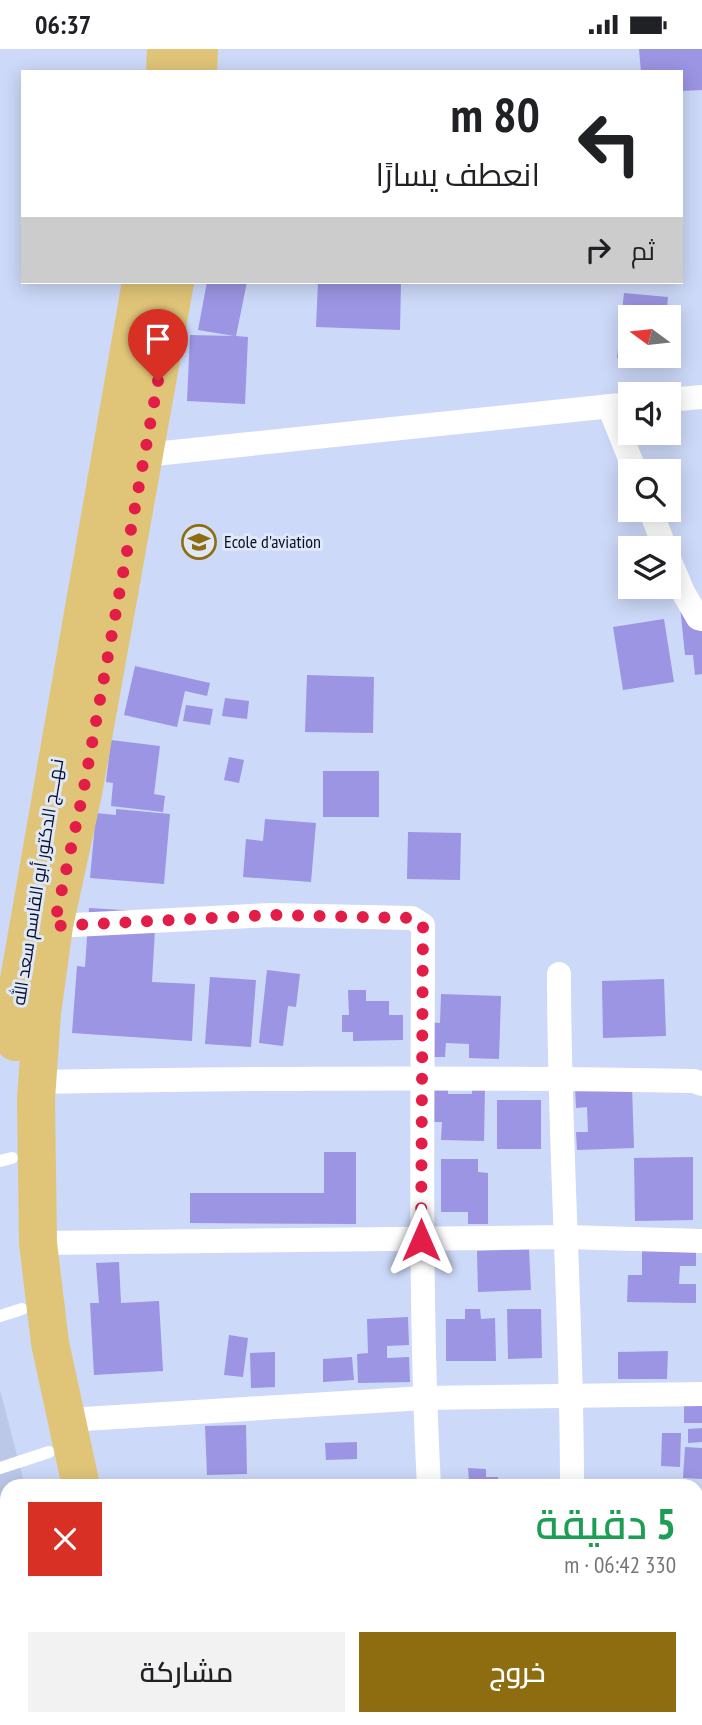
<!DOCTYPE html>
<html lang="ar">
<meta charset="utf-8">
<style>
body{margin:0;font-family:"PT Sans Narrow",Cairo,sans-serif;background:#f2f2f2;color:#202124;direction:rtl;height:100vh;display:flex;flex-direction:column;font-size:26px;white-space:nowrap}
*{box-sizing:border-box;margin:0}
p{font-size:23px;color:#757577}
.icon{flex:none;width:38px;height:38px;fill:none;stroke:currentColor;stroke-width:2;stroke-linecap:round;stroke-linejoin:round}
.map{position:relative;flex:1;overflow:hidden;direction:ltr}
.side{position:absolute;left:0px;top:1430px;width:704px;height:247px;display:flex;flex-direction:column;background:#fff;border-radius:21px 21px 0 0;box-shadow:0 4px 18px #0003;direction:rtl}
.side>*{flex:none}
.hud{position:absolute;left:21px;top:21px;width:662px;height:214px;border-radius:0px;box-shadow:0 4px 18px #0003;direction:rtl;background:#fff;color:#202124;overflow:hidden}
.needle{width:46px;rotate:285deg}
.buttons{position:absolute;left:618px;top:256px;display:grid;gap:14px}
.buttons a{display:grid;place-items:center;width:63px;height:63px;border-radius:0px;background:#fff;box-shadow:0 4px 18px #0003;font-size:35px}
.pin{position:absolute;display:grid;place-items:center;width:60px;height:60px;color:#fff;margin:-72px -30px;border-radius:50% 50% 50% 0;rotate:-45deg;box-shadow:0 0 7px #0007}
.pin .icon{rotate:45deg}
.me{position:absolute;width:77px;margin:-38px;rotate:0deg;stroke-linejoin:round;filter:drop-shadow(0 0 5px #0008)}
.turn{display:flex;align-items:center;gap:24px;height:147px;padding:0 28px;font-size:32px}
.turn .icon{width:91px;height:91px;stroke-width:2.5}
.turn b{display:block;font-size:49px;line-height:60px}
.then{display:flex;align-items:center;height:66px;padding:0 28px;background:#0003;gap:14px;font-size:26px}
.round{display:grid;place-items:center;flex:none;width:74px;height:74px;border-radius:0px;background:#f2f2f2}
.headline{display:flex;align-items:center;justify-content:space-between;height:119px;padding:0 28px}
h1{font-size:42px;font-weight:600;line-height:52px;color:#1e9e55}
.action{display:flex;gap:14px;margin-top:auto;padding:14px 28px}
.action a{flex:1;height:80px;border-radius:0px;background:#8e6d11;color:#fff;font-size:28px;font-weight:600;line-height:80px;text-align:center}
.action a+a{background:#f2f2f2;color:#202124}
.status{display:flex;justify-content:space-between;align-items:center;height:49px;padding:0 35px;background:#fff;direction:ltr}
.status svg{height:19px;fill:currentColor}
.map>svg:first-child{display:block}
.built{fill:#bbc8e8}
.building{fill:#9b95e3}
.lines{fill:none;stroke-linecap:round;stroke-linejoin:round}
.lane{stroke:#fff;stroke-width:12}
.street{stroke:#fff;stroke-width:24}
.primary{stroke:#e0c578;stroke-width:38}
.route{stroke:#e11d48;stroke-width:12;stroke-dasharray:0 21.6}
.labels{text-anchor:middle;stroke-width:6;stroke-linejoin:round;paint-order:stroke}
.poi-label{font-size:18px;fill:#07102a;stroke:#e0e7f6;text-anchor:start}
.street-label{font-size:18px;fill:#07102a;stroke:#e0e7f6}
</style>
<div class="status"><b>06:37</b><svg viewBox="0 0 49 12"><path d="M0 12V9h3v3zM5 12V6h3v6zM10 12V3h3v9zM15 12V0h3v12zM26 1h20v11H26zM47 4h2v5h-2z"/></svg></div>
<div class="map">
<svg width="702" height="1676" viewBox="0 0 702 1676">
<rect width="100%" height="100%" fill="#ccd9f8"/>
<polygon class="built" points="0,1341 25,1437 7,1437 7,1670 87,1670 89,1676 0,1676"/>
<g class="building">
<polygon points="639,0 702,0 702,41 681,42 681,23 641,23"/>
<polygon points="207,233 247,233 236,287 248,288 245,355 187,352 190,286 234,287 198,281"/>
<polygon points="318,233 401,233 400,281 316,278"/>
<polygon points="624,244 668,248 667,259 654,257 653,268 630,268 630,306 649,306 648,312 617,309"/>
<polygon points="702,555 702,625 695,626 693,606 685,606 680,557"/>
<polygon points="664,570 674,633 623,641 613,578"/>
<polygon points="135,617 210,634 207,647 185,642 177,678 124,666"/>
<polygon points="307,626 374,628 373,684 305,683"/>
<polygon points="225,649 249,652 247,670 222,667"/>
<polygon points="186,656 213,660 210,676 183,672"/>
<polygon points="111,691 160,697 154,745 165,747 163,763 111,757 113,734 106,733"/>
<polygon points="229,708 244,711 239,734 224,731"/>
<rect x="323" y="722" width="56" height="46"/>
<polygon points="116,760 170,765 164,835 90,829 96,764 116,766"/>
<polygon points="265,770 316,774 311,833 243,828 246,790 263,792"/>
<polygon points="408,783 461,784 460,831 407,830"/>
<polygon points="89,859 156,863 152,933 195,935 192,992 72,984 77,917 85,918"/>
<polygon points="267,921 300,925 296,958 288,957 283,997 259,994"/>
<polygon points="210,928 256,931 251,998 205,995"/>
<polygon points="664,930 666,987 603,989 602,932"/>
<polygon points="348,941 366,941 366,952 389,952 389,966 403,966 403,991 353,992 353,983 342,983 342,966 349,966"/>
<polygon points="441,945 501,947 499,1010 469,1009 469,995 446,994 445,1008 427,1008 428,973 440,974"/>
<polygon points="428,1035 448,1036 448,1045 472,1045 472,1036 485,1036 484,1092 441,1091 442,1073 427,1073"/>
<polygon points="632,1037 634,1099 577,1101 576,1083 588,1083 587,1058 576,1059 575,1038"/>
<rect x="497" y="1051" width="44" height="49"/>
<polygon points="324,1103 356,1103 356,1175 190,1174 190,1144 324,1144"/>
<polygon points="693,1108 693,1171 635,1172 634,1109"/>
<polygon points="441,1110 478,1110 478,1123 488,1124 488,1175 468,1175 468,1163 441,1163"/>
<polygon points="642,1199 696,1200 696,1217 680,1217 679,1235 696,1235 696,1254 627,1253 628,1226 642,1226"/>
<polygon points="529,1200 531,1241 478,1243 477,1202"/>
<polygon points="119,1213 121,1254 159,1252 163,1322 94,1326 90,1254 99,1254 96,1214"/>
<polygon points="465,1260 480,1260 481,1270 495,1269 496,1312 446,1312 446,1270 465,1270"/>
<polygon points="507,1260 541,1260 542,1309 508,1310"/>
<polygon points="408,1268 409,1296 387,1297 387,1309 409,1308 410,1333 358,1334 357,1305 368,1304 367,1270"/>
<polygon points="229,1286 248,1289 243,1328 224,1326"/>
<polygon points="668,1302 667,1330 618,1330 618,1303"/>
<polygon points="275,1303 275,1338 251,1339 250,1304"/>
<polygon points="352,1308 354,1331 323,1333 323,1310"/>
<rect x="684" y="1354" width="18" height="20"/>
<polygon points="246,1376 247,1425 207,1426 205,1377"/>
<polygon points="702,1379 702,1393 688,1394 688,1380"/>
<polygon points="662,1384 681,1384 680,1418 661,1417"/>
<polygon points="357,1393 357,1410 326,1411 325,1394"/>
<polygon points="685,1398 702,1399 702,1430 683,1429"/>
<polygon points="468,1419 486,1420 486,1428 498,1428 498,1437 455,1437 455,1432 469,1432"/>
<polygon points="348,1431 348,1437 313,1437 313,1432"/>
<polygon points="696,1504 701,1504 702,1556 696,1556"/>
<polygon points="0,1606 7,1609 7,1670 15,1670 13,1676 0,1676"/>
<polygon points="702,1650 702,1674 688,1675 688,1670 696,1670 696,1651"/>
<polygon points="198,1670 243,1670 244,1676 199,1676"/>
<rect x="274" y="1670" width="83" height="6"/>
<polygon points="591,1670 653,1670 654,1676 591,1676"/>
</g>
<g class="lines">
<g class="lane">
<polyline points="0,1112 12,1109"/>
<polyline points="0,1267 22,1260"/>
<polyline points="0,1419 49,1403"/>
<polyline points="0,1570 7,1568"/>
</g>
<g class="street">
<polyline points="668,351 702,348"/>
<polyline points="609,357 635,422"/>
<polyline points="145,406 630,355"/>
<polyline points="650,460 665,499"/>
<polyline points="668,507 683,543 698,569 702,570"/>
<path d="M54 877 271 866 412 869 423 876C423 1063 419 1250 429 1437"/>
<path d="M559 925C559 1096 572 1266 572 1437"/>
<path d="M38 1033C256 1029 475 1028 694 1032L702 1035"/>
<polyline points="38,1194 566,1188 702,1192"/>
<polyline points="68,1371 424,1349 702,1345"/>
<polyline points="696,1483 702,1483"/>
<polyline points="696,1630 702,1630"/>
<polyline points="573,1670 573,1676"/>
<polyline points="430,1676 430,1670"/>
</g>
<g class="primary">
<polyline points="165,23 166,0"/>
<polyline points="198,23 199,0"/>
<polyline points="15,993 19,931 141,233"/>
<polyline points="81,1437 50,1294 38,1194 36,1050 42,964 54,877 83,744 175,233"/>
<polyline points="109,1670 111,1676"/>
<polyline points="141,1670 143,1676"/>
</g>
</g>
<g class="lines">
<polyline class="route" points="158,332 83,744 54,877 271,866 412,869 423,876 421,1191"/>
</g>
<defs>
<g id="school-ring" transform="scale(1.75)"><circle r="9.5" fill="#e0e7f6" stroke="#8e6d11" stroke-width="1.5"/><path d="M0-5L7-2L0 1L-7-2ZM-4 1L0 2.5L4 1V4Q0 6-4 4Z" fill="#8e6d11"/></g>
</defs>
<g fill-rule="evenodd">
<use href="#school-ring" x="199" y="493"/>
</g>
<g class="labels">
<g class="poi-label">
<text x="224" y="499">Ecole d'aviation</text>
</g>
<g class="street-label">
<text transform="translate(38 833) rotate(-81)" y="6">نـهـــج الدكتور أبو القاسم سعد الله</text>
</g>
</g>
</svg>
<div class="buttons">
<a><svg class="needle" viewBox="-14 -14 28 28"><path d="M0-13l5 13h-10z" fill="#e53935"/><path d="M0 13l5-13h-10z" fill="#757577"/></svg></a>
<a><svg class="icon" aria-label="sound" viewBox="0 0 24 24"><path d="M4 9h4l5-4v14l-5-4H4zM17 9q2 3 0 6"/></svg></a>
<a><svg class="icon" aria-label="search" viewBox="0 0 24 24"><circle cx="10" cy="10" r="6"/><path d="M15 15l6 6"/></svg></a>
<a><svg class="icon" aria-label="layers" viewBox="0 0 24 24"><path d="M12 4l9 5-9 5-9-5zM3 14l9 5 9-5"/></svg></a>
</div>
<div class="pin" style="left:158px;top:332px;background:#d93025"><svg class="icon" aria-label="arrive" viewBox="0 0 24 24"><path d="M6 21V4h12l-3 4 3 4H6"/></svg></div>
<svg class="me" style="left:421px;top:1191px" viewBox="-20 -20 40 40"><path d="M0-17L14 15 0 8-14 15z" fill="#e11d48" stroke="#fff" stroke-width="4"/></svg>
<div class="hud">
<div class="turn"><svg class="icon" aria-label="left" viewBox="0 0 24 24"><path d="M17 20v-9H6M10 6l-5 5 5 5"/></svg><div><b>80 m</b>انعطف يسارًا</div></div>
<div class="then">ثم<svg class="icon" aria-label="right" viewBox="0 0 24 24"><path d="M7 20v-9h11M14 6l5 5-5 5"/></svg></div>
</div>
<section class="side">
<div class="headline"><div><h1>5 دقيقة</h1><p>330 m · 06:42</p></div><a class="round" style="background:#d93025;color:#fff"><svg class="icon" aria-label="close" viewBox="0 0 24 24"><path d="M6 6l12 12M18 6L6 18"/></svg></a></div>
<div class="action"><a>خروج</a><a>مشاركة</a></div>
</section>
</div>
